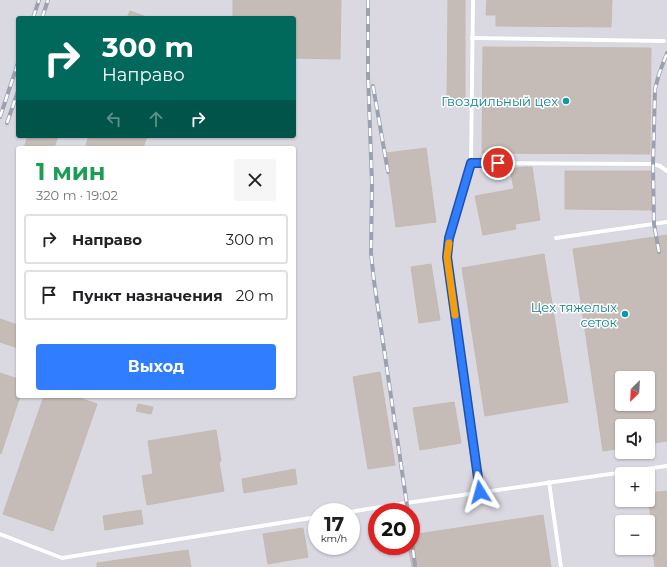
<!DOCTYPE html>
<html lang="ru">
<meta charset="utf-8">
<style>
body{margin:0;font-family:Montserrat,sans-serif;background:#f6f6f6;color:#202124;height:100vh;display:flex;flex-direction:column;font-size:15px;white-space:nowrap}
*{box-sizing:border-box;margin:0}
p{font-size:13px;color:#757577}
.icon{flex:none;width:22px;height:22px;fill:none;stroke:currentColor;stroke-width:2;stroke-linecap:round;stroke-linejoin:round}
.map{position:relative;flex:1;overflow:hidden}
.sheet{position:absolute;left:16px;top:146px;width:280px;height:252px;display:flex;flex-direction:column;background:#fff;border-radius:4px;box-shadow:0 1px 3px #0004}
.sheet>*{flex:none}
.top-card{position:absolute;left:16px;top:16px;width:280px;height:122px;border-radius:4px;box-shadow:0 1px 3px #0004;background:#00695c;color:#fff;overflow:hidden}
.needle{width:26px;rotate:204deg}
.buttons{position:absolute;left:615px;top:371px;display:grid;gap:8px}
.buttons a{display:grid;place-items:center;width:40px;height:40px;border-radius:4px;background:#fff;box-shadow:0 1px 3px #0004;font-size:20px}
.speed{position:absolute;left:308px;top:503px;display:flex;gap:8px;font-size:20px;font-weight:700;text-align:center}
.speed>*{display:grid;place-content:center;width:52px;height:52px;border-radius:50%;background:#fff;box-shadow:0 1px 3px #0004;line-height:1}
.speed small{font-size:10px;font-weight:400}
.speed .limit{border:6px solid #d22;background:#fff;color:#111}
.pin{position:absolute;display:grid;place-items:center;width:34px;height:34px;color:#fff;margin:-17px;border:2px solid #fff;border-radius:50%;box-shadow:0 1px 4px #0007}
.me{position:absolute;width:44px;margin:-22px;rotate:352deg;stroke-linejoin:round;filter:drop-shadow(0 0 3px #0008)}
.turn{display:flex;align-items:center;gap:14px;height:84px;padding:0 20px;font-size:18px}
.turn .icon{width:52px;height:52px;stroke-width:2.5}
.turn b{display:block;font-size:28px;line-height:34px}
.lanes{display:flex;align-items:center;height:38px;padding:0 20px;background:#0003;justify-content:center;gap:20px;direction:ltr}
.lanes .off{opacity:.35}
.round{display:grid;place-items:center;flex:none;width:42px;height:42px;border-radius:4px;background:#f6f6f6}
.overview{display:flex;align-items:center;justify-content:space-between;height:68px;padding:0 20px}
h1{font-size:24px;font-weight:700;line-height:30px;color:#1e9e55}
.action{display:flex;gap:8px;margin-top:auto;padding:8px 20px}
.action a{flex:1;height:46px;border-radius:4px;background:#307eff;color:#fff;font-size:16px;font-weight:700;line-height:46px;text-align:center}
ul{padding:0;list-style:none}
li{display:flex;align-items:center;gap:12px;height:50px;margin:0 8px 6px;padding:0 12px;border:2px solid #e0e0e0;border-radius:4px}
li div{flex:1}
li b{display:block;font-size:15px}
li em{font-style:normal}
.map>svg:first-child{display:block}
.industrial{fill:#dad9e2;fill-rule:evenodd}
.building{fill:#c5bcb7;stroke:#c5bab1;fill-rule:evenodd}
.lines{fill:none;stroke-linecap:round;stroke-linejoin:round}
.service-casing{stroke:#cdd4e1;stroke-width:5}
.service{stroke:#fff;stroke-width:4}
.rail-casing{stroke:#9aa2b2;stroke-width:4}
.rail{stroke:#fff;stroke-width:2.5;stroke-dasharray:8;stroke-linecap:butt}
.route-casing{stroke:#1f52a6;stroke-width:10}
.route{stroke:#307eff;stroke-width:7}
.slow{stroke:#f59e0b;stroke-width:7}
.culture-dot{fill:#0f9aa8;stroke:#fff;stroke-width:1.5}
.labels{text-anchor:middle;stroke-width:3;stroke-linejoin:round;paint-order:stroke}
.culture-label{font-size:13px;fill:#0d838f;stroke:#fff;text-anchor:end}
</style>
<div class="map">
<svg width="667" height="567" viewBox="0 0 667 567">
<rect width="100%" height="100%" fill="#eadfd7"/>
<path class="industrial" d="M0 0H667V567H0ZM18 18H294V136H18ZM18 148H294V396H18ZM622 378H648V404H622ZM622 426H648V452H622ZM622 474H648V500H622ZM317 512H351V546H317ZM377 512H411V546H377ZM622 522H648V548H622Z"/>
<g class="building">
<polygon points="233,0 341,0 340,59 294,58 294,18 233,18"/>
<polygon points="448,0 465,0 465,100 447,100"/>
<polygon points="487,0 612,0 611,27 496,26 496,15 486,15"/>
<polygon points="130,11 147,17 147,18 127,18"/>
<polygon points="483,47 651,48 650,154 482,153"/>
<polygon points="28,136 58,136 54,148 24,148"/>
<polygon points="89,136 147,136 143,148 85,148"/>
<polygon points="426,148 436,222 396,227 386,153"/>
<polygon points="524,167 532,167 540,220 515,224 516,229 483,235 475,196 514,189 510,169"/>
<polygon points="565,171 652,171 652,210 565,209"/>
<path d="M667 235V441L648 444V426H622V448L603 451 573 249ZM622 378H648V404H622Z"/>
<polygon points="544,254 568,402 485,416 462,268"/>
<polygon points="431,264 440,320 419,323 411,267"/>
<polygon points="0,319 18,325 18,348 0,342"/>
<polygon points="380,372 395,465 368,469 353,377"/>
<polygon points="0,373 18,379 18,396 20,396 1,454 0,453"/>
<polygon points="44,396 74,396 97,404 53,531 3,514"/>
<polygon points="454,402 461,443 420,450 413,408"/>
<polygon points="138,404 153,407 151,414 136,411"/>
<polygon points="216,430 221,461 219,462 224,491 147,505 142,476 153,474 148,441"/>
<polygon points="295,469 297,484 244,493 242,479"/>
<polygon points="667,491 667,567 655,567 649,528 652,528 648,493"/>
<polygon points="141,510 143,524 105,530 103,516"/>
<polygon points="543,515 551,567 412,567 408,546 411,546 411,535"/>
<polygon points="303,528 308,557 268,564 263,534"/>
<polygon points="188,550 191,567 97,567 97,563"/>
</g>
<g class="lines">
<g class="service-casing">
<g id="service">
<polyline points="473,0 471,163 449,238 447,257 480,492"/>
<polyline points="472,38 664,41"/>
<polyline points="471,163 653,164 660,166 667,171"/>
<polyline points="556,238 667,222"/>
<polyline points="549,482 561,567"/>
<polyline points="349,512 406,503 667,466"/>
<polyline points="0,534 62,558 317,517"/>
</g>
</g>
<use href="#service" class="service"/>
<g class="rail-casing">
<g id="rail">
<polyline points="368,0 368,75 372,184 371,253 374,281 408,512"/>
<polyline points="33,18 39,0"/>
<polyline points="42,18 48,0"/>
<polyline points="373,86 388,172"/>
<polyline points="0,117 18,63"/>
<polyline points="7,123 18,91"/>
<polyline points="659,252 654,224 653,164 655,89 659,74 667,53"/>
<polyline points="411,534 415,565"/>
</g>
</g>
<use href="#rail" class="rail"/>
</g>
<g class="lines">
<g class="route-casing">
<polyline id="route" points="480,492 447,257 449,238 471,163 498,163"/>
</g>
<use href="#route" class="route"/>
<polyline class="slow" points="449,243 447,257 455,315"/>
</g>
<g class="culture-dot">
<circle cx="566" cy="101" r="4"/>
<circle cx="625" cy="314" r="4"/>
</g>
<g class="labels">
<g class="culture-label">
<text x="558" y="106">Гвоздильный цех</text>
<text x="617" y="312">Цех тяжелых<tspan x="617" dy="15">сеток</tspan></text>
</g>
</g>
</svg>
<div class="buttons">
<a><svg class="needle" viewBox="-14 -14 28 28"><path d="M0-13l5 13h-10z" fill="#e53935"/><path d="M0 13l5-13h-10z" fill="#757577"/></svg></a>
<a><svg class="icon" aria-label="sound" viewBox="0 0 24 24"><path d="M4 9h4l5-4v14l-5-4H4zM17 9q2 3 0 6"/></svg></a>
<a>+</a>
<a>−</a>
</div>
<div class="speed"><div>17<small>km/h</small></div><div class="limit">20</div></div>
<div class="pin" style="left:498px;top:163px;background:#d93025"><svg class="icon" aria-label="arrive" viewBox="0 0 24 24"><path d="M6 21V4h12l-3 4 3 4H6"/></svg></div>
<svg class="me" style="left:480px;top:492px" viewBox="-20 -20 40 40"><path d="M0-17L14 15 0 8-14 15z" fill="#307eff" stroke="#fff" stroke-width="4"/></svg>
<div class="top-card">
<div class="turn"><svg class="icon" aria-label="right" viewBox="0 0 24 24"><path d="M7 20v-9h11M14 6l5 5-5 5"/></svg><div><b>300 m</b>Направо</div></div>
<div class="lanes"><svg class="icon off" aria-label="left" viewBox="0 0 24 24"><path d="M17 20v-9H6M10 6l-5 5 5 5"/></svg><svg class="icon off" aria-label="ahead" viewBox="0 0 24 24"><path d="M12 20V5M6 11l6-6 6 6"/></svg><svg class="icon" aria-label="right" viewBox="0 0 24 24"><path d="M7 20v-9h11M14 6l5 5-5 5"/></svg></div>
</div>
<section class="sheet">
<div class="overview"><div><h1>1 мин</h1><p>320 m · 19:02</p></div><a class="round"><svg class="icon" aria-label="close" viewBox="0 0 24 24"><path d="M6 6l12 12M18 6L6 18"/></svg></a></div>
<ul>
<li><svg class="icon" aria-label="right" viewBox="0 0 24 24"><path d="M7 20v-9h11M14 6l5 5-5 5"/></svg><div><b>Направо</b></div><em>300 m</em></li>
<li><svg class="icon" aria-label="arrive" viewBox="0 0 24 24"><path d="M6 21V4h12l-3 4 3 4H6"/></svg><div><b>Пункт назначения</b></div><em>20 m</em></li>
</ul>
<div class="action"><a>Выход</a></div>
</section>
</div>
